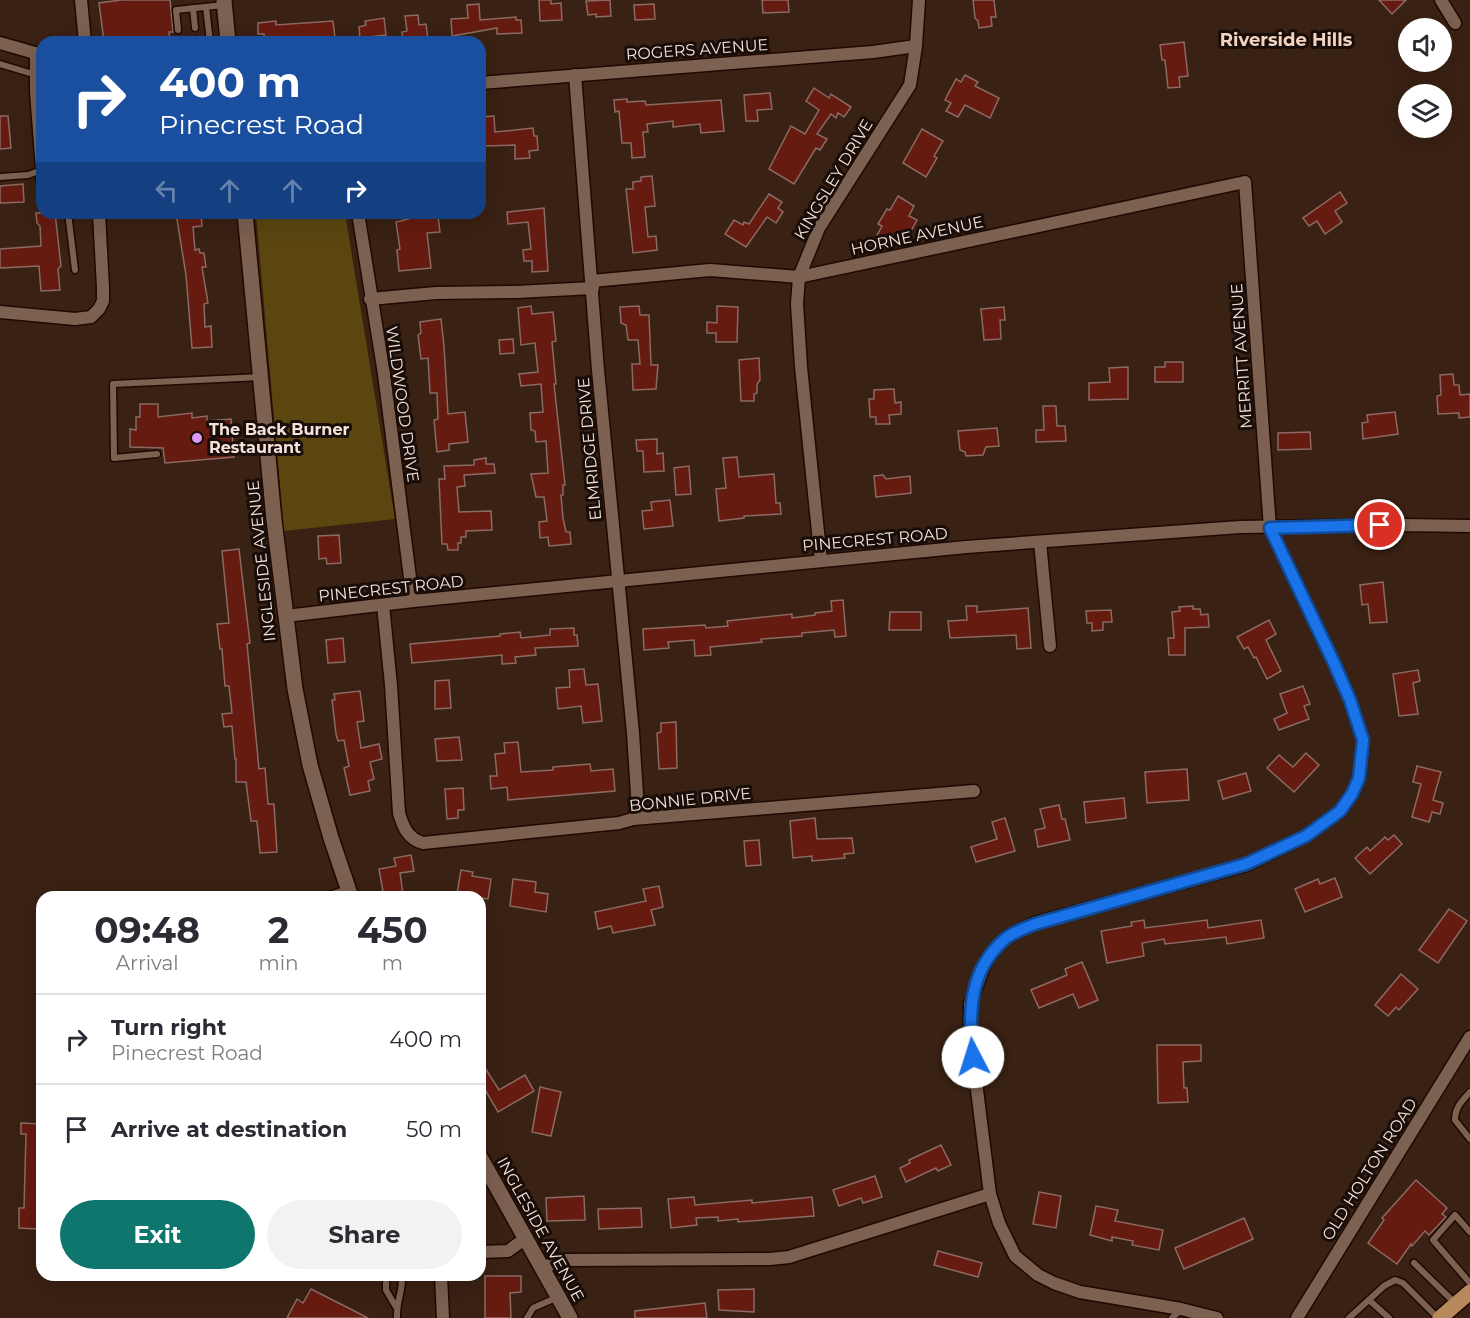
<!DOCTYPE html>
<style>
body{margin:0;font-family:Montserrat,sans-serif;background:#f2f2f3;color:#2b2b33;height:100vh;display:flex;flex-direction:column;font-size:22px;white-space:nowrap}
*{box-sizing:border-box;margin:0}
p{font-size:20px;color:#7c7c81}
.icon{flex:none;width:33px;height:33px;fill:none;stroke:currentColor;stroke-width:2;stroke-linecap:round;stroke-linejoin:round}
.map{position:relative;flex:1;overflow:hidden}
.details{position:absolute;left:36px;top:891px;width:450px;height:390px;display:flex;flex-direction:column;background:#fff;border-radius:18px;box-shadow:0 6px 24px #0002}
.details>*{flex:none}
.guide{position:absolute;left:36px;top:36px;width:450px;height:183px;border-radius:18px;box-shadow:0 6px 24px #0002;background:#1a4fa0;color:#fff;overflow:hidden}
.controls{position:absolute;left:1398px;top:18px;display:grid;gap:12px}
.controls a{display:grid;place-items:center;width:54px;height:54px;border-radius:50%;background:#fff;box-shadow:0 6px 24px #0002;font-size:30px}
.pin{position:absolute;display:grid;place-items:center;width:51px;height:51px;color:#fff;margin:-26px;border:3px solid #fff;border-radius:50%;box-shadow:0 2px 6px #0007}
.me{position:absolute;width:66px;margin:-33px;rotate:355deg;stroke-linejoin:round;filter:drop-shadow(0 0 4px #0008)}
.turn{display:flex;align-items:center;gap:21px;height:126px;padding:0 24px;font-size:27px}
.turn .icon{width:78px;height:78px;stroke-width:2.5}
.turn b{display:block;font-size:42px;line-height:51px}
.lanes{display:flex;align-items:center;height:57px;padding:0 24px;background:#0003;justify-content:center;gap:30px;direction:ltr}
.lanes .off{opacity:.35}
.eta{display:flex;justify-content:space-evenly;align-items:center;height:102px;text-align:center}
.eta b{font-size:36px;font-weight:700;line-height:42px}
.cta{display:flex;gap:12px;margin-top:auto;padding:12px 24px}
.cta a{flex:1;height:69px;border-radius:36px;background:#0f766e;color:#fff;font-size:24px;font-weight:700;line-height:69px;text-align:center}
.cta a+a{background:#f2f2f3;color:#2b2b33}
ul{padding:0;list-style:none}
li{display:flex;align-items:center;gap:18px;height:90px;padding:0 24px;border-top:2px solid #e1e1e2}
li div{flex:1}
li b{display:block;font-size:22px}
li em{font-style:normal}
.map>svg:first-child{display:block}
.green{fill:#5b4610}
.building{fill:#661b10;stroke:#8b6a64;stroke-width:1.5}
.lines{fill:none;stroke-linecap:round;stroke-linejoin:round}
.service-casing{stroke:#1f0901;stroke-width:9}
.minor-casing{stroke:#1f0901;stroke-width:15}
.tertiary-casing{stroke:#1f0901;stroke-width:18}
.primary-casing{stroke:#1f0901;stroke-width:18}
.service{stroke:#7c6050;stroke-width:6}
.minor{stroke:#7c6050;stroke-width:12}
.tertiary{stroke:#7c6050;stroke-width:15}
.primary{stroke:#b7895d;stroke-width:15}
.route-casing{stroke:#114b97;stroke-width:15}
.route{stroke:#1a73e8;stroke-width:10}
.poi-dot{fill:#dc99f4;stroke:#180d08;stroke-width:2}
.labels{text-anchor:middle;stroke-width:6;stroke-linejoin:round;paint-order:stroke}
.street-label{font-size:16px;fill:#f4e3da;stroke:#180d08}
.poi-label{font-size:16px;font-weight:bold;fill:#f4e3da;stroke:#180d08;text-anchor:start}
.neighbourhood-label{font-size:18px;font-weight:bold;fill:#f4d3c1;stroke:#180d08}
</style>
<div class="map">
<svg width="1470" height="1318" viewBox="0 0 1470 1318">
<rect width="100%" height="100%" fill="#392113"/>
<polygon class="green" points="273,213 345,213 395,519 284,531 256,214"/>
<g class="building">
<polygon points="121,0 170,0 173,32 169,32 170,42 104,42 99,3"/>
<polygon points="539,0 551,0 551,4 561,3 562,20 540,21"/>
<polygon points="610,0 611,16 596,17 596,14 588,15 586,1"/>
<polygon points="762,0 788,0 789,12 763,13"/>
<polygon points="973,0 994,0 996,17 991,17 992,26 979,28 978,21 975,18"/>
<polygon points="1379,0 1406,0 1392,14"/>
<polygon points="479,4 480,20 516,17 516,20 521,20 522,33 497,34 497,28 452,36 451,19 468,18 467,5"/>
<polygon points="654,4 655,19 635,20 634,5"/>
<polygon points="418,15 419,25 426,24 428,40 403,42 402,32 407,31 405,16"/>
<polygon points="384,18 386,35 360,38 359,27 366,25 365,21"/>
<polygon points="276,21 276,25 333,21 335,38 265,42 264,34 258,34 258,23"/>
<polygon points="1184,42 1188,76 1179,77 1180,87 1168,88 1165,60 1162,60 1160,45"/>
<polygon points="965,75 978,82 975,86 999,98 990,118 965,105 958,117 946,111 951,103 945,100 956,79 961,82"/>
<polygon points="814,88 829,98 831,94 851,107 844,117 838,113 836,118 831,114 817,134 827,139 820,150 816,148 794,184 769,169 791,126 805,134 819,110 806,101"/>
<polygon points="770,93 772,109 757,110 758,121 746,121 744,95"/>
<polygon points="627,99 627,102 645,101 646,105 721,100 724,131 701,133 700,124 673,127 673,121 647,124 648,132 643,132 645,157 632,158 631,143 622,143 619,111 615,112 614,100"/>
<polygon points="0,116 8,116 11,148 0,149"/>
<polygon points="494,116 495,132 533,128 534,136 537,136 538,150 529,151 530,158 515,159 515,145 483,146 482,134 480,134 480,117"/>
<polygon points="922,129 943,141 934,156 937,158 926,177 903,163"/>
<polygon points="652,176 655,206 645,207 648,237 656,236 657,250 633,253 626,189 633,189 633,182 641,181 641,177"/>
<polygon points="23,184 24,202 0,203 0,186"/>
<polygon points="1340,192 1347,203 1335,211 1342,222 1325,234 1317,221 1309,226 1303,218"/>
<polygon points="769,194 782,202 778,208 783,212 776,223 767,217 746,247 725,234 734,220 743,225 744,222 749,224"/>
<polygon points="898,196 914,206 909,216 917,220 907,238 897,232 890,245 876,237 882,226 878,224 887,209 890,210"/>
<polygon points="544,208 548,271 532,272 532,261 524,261 523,250 531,249 528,222 508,224 507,212"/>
<polygon points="36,213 55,213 61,266 58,269 60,290 41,291 39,266 0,268 0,249 41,246 40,226 37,223"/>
<polygon points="176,213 201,213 202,226 193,227 195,250 199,249 200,253 204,253 206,267 202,267 208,303 204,304 205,327 211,326 212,347 192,348 186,275"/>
<polygon points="438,216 440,232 427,233 431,268 399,271 397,250 400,249 396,222 416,217"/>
<polygon points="531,306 532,314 553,312 556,341 552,342 556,384 554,384 565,485 563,485 563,495 561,495 563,518 566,532 570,532 571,544 549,546 548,537 540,538 539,522 547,521 544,497 536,497 531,474 548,473 546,441 536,442 535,431 531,430 530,413 543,412 541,384 521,386 519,374 538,372 535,343 521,345 518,308"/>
<polygon points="639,306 640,315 649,315 651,365 658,365 656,389 633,390 632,364 640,364 638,340 628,340 626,325 621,323 620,307"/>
<polygon points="717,306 738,307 737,342 716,342 716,333 707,333 707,322 717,323"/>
<polygon points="1004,307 1005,320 1000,320 1001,339 984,340 981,309"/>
<polygon points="441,319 444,346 448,414 465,412 468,442 449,444 449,450 437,452 434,420 438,419 437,393 430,393 428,358 421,359 418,335 421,333 420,322"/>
<polygon points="513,339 514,353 500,354 499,340"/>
<polygon points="759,358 760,380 757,384 757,393 754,394 754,401 741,401 739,360"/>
<polygon points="1165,362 1183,362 1183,382 1155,382 1155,367 1165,367"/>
<polygon points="1128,367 1128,399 1089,400 1089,383 1110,382 1109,368"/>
<polygon points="1453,374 1454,385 1459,385 1460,395 1470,394 1470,417 1459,418 1459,413 1438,414 1437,396 1441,395 1440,375"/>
<polygon points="894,389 895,403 901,402 901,414 889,415 890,424 876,424 876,417 870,417 869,399 874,399 874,390"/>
<polygon points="140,404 158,404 158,417 192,413 192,418 207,416 207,421 231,419 234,457 165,463 163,448 130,447 130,429 136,430 136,417 140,417"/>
<polygon points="1043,406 1056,406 1057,426 1065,426 1066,441 1036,442 1036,430 1044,430"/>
<polygon points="1395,412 1398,434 1363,439 1362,423 1368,422 1367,415"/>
<polygon points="997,428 999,446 986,447 983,455 966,456 965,452 960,450 958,431"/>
<polygon points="1310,432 1311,449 1278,450 1278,433"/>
<polygon points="657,439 657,454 663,453 664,471 644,472 643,451 637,451 636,440"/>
<polygon points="737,457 739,477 774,474 776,503 780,503 781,514 744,516 744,518 719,521 716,489 726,488 723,458"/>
<polygon points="486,458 486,464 494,464 495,473 464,475 465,486 457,487 459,512 491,511 492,530 466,531 466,537 461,537 461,543 458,543 458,550 448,550 447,544 442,544 439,479 445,479 444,466 474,465 474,460"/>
<polygon points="689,466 691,494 676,495 674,468"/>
<polygon points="883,475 886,479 910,476 911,493 876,497 874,476"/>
<polygon points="670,500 673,526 644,529 642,511 652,510 651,502"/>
<polygon points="339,535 341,563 327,564 326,558 319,559 318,536"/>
<polygon points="239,549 250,643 247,644 259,769 265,768 268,804 274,804 277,852 260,853 257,821 251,821 246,782 236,782 236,759 235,759 232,726 224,727 222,714 232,713 229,686 225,686 222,649 220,649 217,624 229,623 222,551"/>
<polygon points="1383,582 1387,622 1370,623 1368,604 1362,605 1360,585"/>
<polygon points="843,600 846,636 835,637 834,630 802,633 802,636 761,639 762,642 710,647 711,655 695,656 694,640 668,642 669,648 644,650 643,629 705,625 706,628 728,626 727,621 792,614 792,618 815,615 815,613 832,611 831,601"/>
<polygon points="966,606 977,606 977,612 1028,608 1031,648 1017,649 1016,635 950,638 948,621 967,620"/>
<polygon points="1193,606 1193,609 1200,609 1201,615 1208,614 1209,627 1185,628 1185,655 1169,655 1168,638 1174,638 1172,612 1180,611 1179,607"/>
<polygon points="1111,610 1112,622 1103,622 1103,630 1092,631 1092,623 1087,623 1086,611"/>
<polygon points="890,612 921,612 921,630 889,630"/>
<polygon points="1269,620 1276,634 1266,640 1281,671 1267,679 1256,657 1254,658 1248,647 1244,649 1237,637"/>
<polygon points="574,628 574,635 577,635 578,646 535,648 536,655 515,657 516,663 502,664 502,655 412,663 410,644 500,636 500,634 520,632 521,638 550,635 550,629"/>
<polygon points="343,638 345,662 328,663 326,640"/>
<polygon points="584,669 586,685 598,684 602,721 583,723 581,706 558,709 556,688 570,687 569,670"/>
<polygon points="1418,670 1420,681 1413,683 1418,714 1399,716 1393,674"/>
<polygon points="449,680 451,708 435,709 435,681"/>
<polygon points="1303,686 1310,704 1304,706 1309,719 1279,730 1274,719 1287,713 1280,694"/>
<polygon points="360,691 364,721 357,722 361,748 379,744 382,759 370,762 374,779 368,781 370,791 350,795 344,768 349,766 344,740 338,741 336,734 332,700 335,700 334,694"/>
<polygon points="676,722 677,768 659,769 657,733 661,732 661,723"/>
<polygon points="459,737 462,760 437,761 435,739"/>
<polygon points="518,742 521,772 553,770 553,767 590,764 591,771 613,769 615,791 508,800 507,787 491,789 490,776 497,776 495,754 505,753 504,743"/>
<polygon points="1306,753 1319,765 1294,792 1267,768 1279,755 1293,767"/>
<polygon points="1417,766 1441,772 1433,800 1443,803 1440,814 1432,812 1429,822 1412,817 1421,784 1413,782"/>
<polygon points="1187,769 1189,800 1147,803 1145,772"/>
<polygon points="1246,773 1251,791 1223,799 1218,781"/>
<polygon points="463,788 464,810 458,810 458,818 447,819 445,789"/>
<polygon points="1124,798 1126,818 1086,823 1084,802"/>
<polygon points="1059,805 1062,819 1065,819 1070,840 1038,847 1035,830 1045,828 1040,809"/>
<polygon points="815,818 817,839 852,838 854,853 844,854 845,858 812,861 812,856 793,858 790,821"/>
<polygon points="1005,818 1015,851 976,862 971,847 997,839 992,822"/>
<polygon points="1394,835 1402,844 1370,874 1355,858 1367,847 1370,851 1385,837 1388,840"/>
<polygon points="759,840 761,865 746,866 744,841"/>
<polygon points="411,855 414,871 400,873 403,894 384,897 379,869 396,866 394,858"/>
<polygon points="461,870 473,872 472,876 491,879 488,899 457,894"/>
<polygon points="1335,878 1342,897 1305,912 1295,889 1318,879 1320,884"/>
<polygon points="513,879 536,882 535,892 548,894 546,912 510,906"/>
<polygon points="659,886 663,907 651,910 655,925 613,933 611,926 598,929 595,912 646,901 643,889"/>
<polygon points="1449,909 1467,921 1438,963 1419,950"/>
<polygon points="1144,920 1145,928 1207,920 1208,928 1261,920 1264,938 1227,944 1226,937 1165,944 1164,939 1142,943 1144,956 1107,963 1101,931 1132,926 1131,922"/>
<polygon points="1082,962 1098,1000 1079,1008 1073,994 1039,1008 1031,990 1067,975 1065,969"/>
<polygon points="1401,974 1418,989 1399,1010 1396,1007 1388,1016 1375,1005"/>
<polygon points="1157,1045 1201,1045 1201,1061 1183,1062 1184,1088 1187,1088 1188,1102 1158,1103"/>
<polygon points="480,1060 499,1090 525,1075 534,1091 498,1112 480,1081"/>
<polygon points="540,1087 561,1092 551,1136 532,1132"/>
<polygon points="21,1123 41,1124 42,1211 37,1211 37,1229 19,1228 19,1208 24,1208 26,1134 21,1134"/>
<polygon points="941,1145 951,1165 938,1171 936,1168 906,1182 900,1168 910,1163 909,1160"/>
<polygon points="875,1176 882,1197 863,1203 861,1198 839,1206 833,1190"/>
<polygon points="1416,1180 1447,1208 1442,1214 1446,1217 1429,1235 1425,1231 1412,1246 1411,1244 1397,1264 1368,1243 1384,1220 1382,1218"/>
<polygon points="1039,1192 1061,1196 1056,1228 1033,1224"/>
<polygon points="584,1196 585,1220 547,1221 546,1198"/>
<polygon points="694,1197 695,1205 752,1200 752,1203 812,1197 814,1216 738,1222 738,1219 718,1221 718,1217 696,1218 697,1225 671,1228 668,1199"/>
<polygon points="1096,1206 1118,1210 1115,1221 1163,1230 1159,1250 1132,1245 1133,1241 1112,1237 1112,1241 1090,1235"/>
<polygon points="641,1208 642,1227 599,1229 598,1209"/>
<polygon points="1244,1218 1253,1239 1184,1269 1175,1248"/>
<polygon points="938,1251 982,1263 978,1277 934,1265"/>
<polygon points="485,1276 521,1276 521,1292 510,1293 511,1318 485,1318"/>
<polygon points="311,1289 368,1318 287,1318 297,1299 303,1303"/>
<polygon points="754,1289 754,1312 719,1310 718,1290"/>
<polygon points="705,1303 707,1318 635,1318 635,1311"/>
</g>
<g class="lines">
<g class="service-casing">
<g id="service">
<polyline points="206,7 210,42"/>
<polyline points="193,8 195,28"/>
<polyline points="178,30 176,10 224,5"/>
<polyline points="196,40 196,42"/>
<polyline points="33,53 33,92 40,182 42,184"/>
<polyline points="0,64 33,74"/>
<polyline points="0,177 28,175 39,171"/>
<polyline points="68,213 75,270"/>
<polyline points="157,454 114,458 113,384 259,377"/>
<polyline points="323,897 347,889"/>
<path d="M1470 1092C1462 1101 1455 1107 1455 1120L1470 1139"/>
<polyline points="1470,1232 1455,1215 1433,1240 1470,1283"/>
<polyline points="1414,1263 1456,1304"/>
<polyline points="386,1275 386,1290 396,1307"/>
<polyline points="1369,1300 1389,1318"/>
<path d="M397 1318C396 1303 403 1291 402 1275"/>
<polyline points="527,1318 533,1308 558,1297"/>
<polyline points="1172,1318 1181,1310"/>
<polyline points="1349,1318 1384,1286 1395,1280 1403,1283 1438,1318"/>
</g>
</g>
<g class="minor-casing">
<g id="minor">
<polyline points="81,0 85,42"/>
<polyline points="1441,0 1455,23"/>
<polyline points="0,43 42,55"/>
<polyline points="575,75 598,370 633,733 638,810 633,819"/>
<polyline points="480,83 873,52 916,46"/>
<polyline points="358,213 384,374 413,601"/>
<polyline points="592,281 710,270 799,277 1245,182 1270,528 1334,663 1350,700 1363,740 1359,778 1352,794 1340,811 1306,836 1246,865 1035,923 1007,937 995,949 986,961 970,1004 970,1034 990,1194 999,1223 1015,1256 1038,1275 1054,1283 1080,1292 1181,1309 1217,1318"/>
<polyline points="370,299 436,293 516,292 593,288"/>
<polyline points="0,312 75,319 91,317 99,309 103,301 103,288 99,213"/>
<polyline points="1040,542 1050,646"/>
<polyline points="821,561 801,367 797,304 799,277 819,228 910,85 916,46 919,0"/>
<path d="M383 605 391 685 399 813C403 827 408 839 423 843L619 823 633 819 974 791"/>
<polyline points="286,616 413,601 966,547 1240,527 1402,525 1470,526"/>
<polyline points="480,1252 508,1251 526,1238"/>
<polyline points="542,1267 566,1260 770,1259 789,1257 990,1194"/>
<polyline points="441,1275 443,1318"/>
<polyline points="1297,1318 1470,1037"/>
</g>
</g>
<g class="tertiary-casing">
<g id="tertiary">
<polyline points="224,0 228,42"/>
<polyline points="245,213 274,520 295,689 310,765 331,838 351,897"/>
<polyline points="480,1157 570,1318"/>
</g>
</g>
<g class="primary-casing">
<polyline id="primary" points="1440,1318 1470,1292"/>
</g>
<use href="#service" class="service"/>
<use href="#minor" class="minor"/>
<use href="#tertiary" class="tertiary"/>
<use href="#primary" class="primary"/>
</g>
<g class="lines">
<g class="route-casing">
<path id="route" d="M973 1057C968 1013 969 970 1005 939 1013 932 1026 928 1035 924L1246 864 1306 836 1340 811 1352 794 1359 778 1363 740 1350 700 1334 663 1270 528 1380 525"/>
</g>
<use href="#route" class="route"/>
</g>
<circle class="poi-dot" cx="197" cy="438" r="6"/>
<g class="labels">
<g class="street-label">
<text transform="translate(697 49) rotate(-4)" y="6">ROGERS AVENUE</text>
<text transform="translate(833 179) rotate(-59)" y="6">KINGSLEY DRIVE</text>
<text transform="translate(917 235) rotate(-12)" y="6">HORNE AVENUE</text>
<text transform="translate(1241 356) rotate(-94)" y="6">MERRITT AVENUE</text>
<text transform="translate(403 404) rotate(82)" y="6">WILDWOOD DRIVE</text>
<text transform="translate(589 449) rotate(-95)" y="6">ELMRIDGE DRIVE</text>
<text transform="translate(875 539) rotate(-5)" y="6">PINECREST ROAD</text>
<text transform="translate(261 561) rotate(-96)" y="6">INGLESIDE AVENUE</text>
<text transform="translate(391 588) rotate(-6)" y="6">PINECREST ROAD</text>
<text transform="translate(690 799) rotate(-6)" y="6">BONNIE DRIVE</text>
<text transform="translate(1369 1169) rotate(-58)" y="6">OLD HOLTON ROAD</text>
<text transform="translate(541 1229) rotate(61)" y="6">INGLESIDE AVENUE</text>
</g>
<g class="poi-label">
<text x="209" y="435">The Back Burner<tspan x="209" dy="18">Restaurant</tspan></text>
</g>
<g class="neighbourhood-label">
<text x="1286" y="46">Riverside Hills</text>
</g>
</g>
</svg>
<div class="controls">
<a><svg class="icon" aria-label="sound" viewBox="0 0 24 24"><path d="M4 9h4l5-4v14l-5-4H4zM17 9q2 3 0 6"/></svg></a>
<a><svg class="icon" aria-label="layers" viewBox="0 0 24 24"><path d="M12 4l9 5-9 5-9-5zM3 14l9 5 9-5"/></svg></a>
</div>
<div class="pin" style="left:1380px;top:525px;background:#d93025"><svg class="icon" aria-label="arrive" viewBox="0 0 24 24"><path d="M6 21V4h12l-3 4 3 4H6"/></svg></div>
<svg class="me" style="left:973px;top:1057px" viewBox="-20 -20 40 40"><circle r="19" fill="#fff"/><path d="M0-13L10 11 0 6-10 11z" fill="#1a73e8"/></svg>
<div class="guide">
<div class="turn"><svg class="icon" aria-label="right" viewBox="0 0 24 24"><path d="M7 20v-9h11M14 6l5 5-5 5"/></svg><div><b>400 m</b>Pinecrest Road</div></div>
<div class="lanes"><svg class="icon off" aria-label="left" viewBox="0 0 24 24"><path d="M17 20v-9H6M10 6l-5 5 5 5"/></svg><svg class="icon off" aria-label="ahead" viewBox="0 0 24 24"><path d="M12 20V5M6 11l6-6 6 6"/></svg><svg class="icon off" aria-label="ahead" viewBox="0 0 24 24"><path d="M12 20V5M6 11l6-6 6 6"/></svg><svg class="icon" aria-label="right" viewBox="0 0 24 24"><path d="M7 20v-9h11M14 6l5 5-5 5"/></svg></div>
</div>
<section class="details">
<div class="eta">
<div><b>09:48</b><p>Arrival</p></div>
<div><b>2</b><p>min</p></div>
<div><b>450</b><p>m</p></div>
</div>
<ul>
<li><svg class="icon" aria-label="right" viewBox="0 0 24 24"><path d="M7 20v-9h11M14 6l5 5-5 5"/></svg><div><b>Turn right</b><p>Pinecrest Road</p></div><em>400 m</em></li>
<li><svg class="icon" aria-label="arrive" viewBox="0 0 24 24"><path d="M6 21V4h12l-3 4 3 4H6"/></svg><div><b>Arrive at destination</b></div><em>50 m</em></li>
</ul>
<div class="cta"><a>Exit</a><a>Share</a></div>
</section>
</div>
